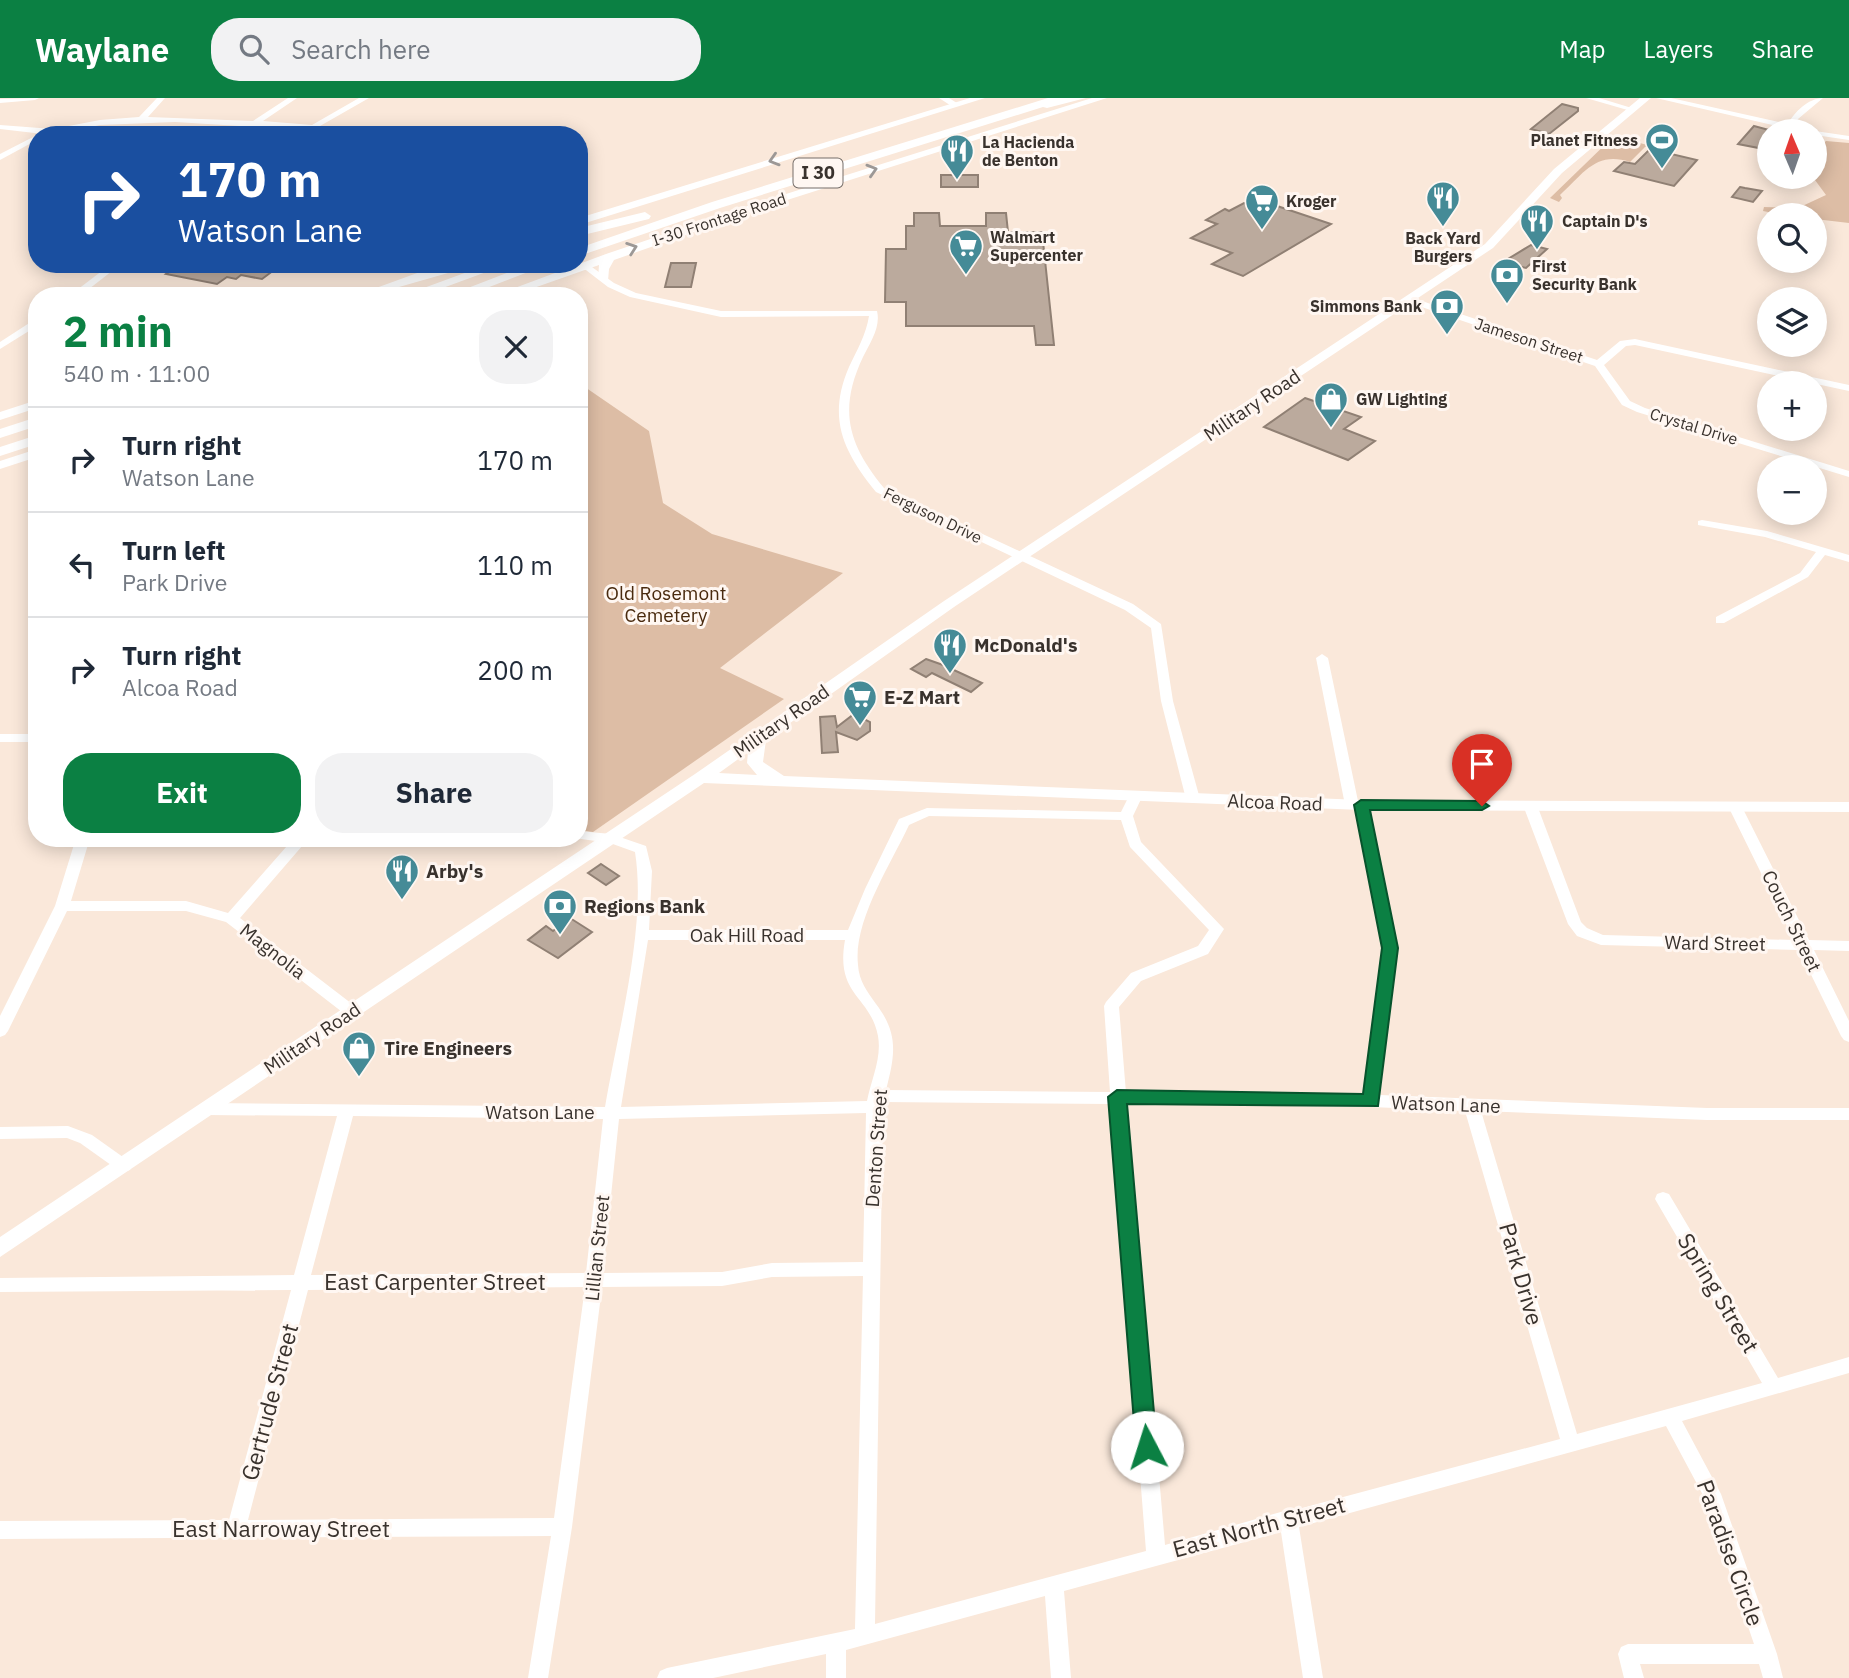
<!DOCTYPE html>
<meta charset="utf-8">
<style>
body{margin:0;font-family:"IBM Plex Sans",sans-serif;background:#f2f2f3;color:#1f2937;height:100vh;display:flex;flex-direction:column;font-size:26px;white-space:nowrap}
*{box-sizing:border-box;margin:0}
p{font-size:23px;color:#747a83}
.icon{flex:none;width:38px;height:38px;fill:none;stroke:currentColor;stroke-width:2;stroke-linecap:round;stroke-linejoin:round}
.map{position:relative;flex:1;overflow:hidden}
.drawer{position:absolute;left:28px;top:189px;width:560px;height:560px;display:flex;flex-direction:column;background:#fff;border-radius:28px;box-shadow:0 4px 18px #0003}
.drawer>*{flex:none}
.guide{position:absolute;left:28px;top:28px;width:560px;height:147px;border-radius:28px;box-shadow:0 4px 18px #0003;background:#1a4fa0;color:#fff;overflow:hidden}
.needle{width:46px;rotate:358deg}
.fabs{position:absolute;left:1757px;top:21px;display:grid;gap:14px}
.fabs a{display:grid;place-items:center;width:70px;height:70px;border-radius:50%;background:#fff;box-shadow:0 4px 18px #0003;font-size:35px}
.pin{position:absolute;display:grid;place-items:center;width:60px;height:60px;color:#fff;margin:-72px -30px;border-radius:50% 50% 50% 0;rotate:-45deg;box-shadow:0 0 7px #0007}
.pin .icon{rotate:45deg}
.me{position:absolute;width:77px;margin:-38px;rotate:355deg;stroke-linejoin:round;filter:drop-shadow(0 0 5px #0008)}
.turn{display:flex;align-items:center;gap:24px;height:147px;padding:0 35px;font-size:32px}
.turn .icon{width:91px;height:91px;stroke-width:2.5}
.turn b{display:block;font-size:49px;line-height:60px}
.round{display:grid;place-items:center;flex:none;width:74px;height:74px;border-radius:28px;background:#f2f2f3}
.headline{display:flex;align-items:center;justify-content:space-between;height:119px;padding:0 35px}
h1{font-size:42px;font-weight:700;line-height:52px;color:#0b8043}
.cta{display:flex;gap:14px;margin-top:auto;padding:14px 35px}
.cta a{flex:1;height:80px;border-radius:28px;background:#0b8043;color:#fff;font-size:28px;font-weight:700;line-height:80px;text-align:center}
.cta a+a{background:#f2f2f3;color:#1f2937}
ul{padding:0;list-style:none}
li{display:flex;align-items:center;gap:21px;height:105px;padding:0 35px;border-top:2px solid #e0e1e3}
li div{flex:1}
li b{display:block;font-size:26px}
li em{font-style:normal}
header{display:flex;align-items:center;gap:42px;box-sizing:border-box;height:98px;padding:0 35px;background:#0b8043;color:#fff}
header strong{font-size:33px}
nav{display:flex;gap:38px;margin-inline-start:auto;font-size:24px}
.search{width:490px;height:63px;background:#f2f2f3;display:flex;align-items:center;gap:18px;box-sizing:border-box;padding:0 24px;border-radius:28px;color:#747a83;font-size:26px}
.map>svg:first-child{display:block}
.green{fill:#ddbda5}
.building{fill:#bbaa9d;stroke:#908074;stroke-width:2}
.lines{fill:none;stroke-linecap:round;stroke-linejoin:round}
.minor{fill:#fff;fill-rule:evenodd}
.major{fill:#fff;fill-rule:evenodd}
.highway{fill:#fff;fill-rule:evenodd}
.oneway{stroke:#9c9896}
.route{fill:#0b8043;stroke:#07532c;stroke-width:2}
.labels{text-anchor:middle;stroke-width:6;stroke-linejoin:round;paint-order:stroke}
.far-poi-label{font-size:16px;font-weight:bold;fill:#39322d;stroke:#fff7f2;text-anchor:start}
.far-street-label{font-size:16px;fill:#39322d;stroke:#fff7f2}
.shield{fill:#fff7f2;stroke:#746d68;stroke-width:2}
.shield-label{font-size:18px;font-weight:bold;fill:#39322d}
.street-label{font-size:19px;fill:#39322d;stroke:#fff7f2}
.park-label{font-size:19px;fill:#492a0e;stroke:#fff7f2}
.poi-label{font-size:19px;font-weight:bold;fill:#39322d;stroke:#fff7f2;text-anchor:start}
.near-street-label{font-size:23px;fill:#39322d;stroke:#fff7f2}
</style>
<header>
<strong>Waylane</strong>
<div class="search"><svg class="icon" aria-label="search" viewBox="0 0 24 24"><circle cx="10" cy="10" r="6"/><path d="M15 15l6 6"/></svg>Search here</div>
<nav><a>Map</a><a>Layers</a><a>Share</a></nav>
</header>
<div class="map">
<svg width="1849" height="1580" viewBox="0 0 1849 1580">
<rect width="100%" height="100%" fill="#fae8da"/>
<g class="green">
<path d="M1614 38 1651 48 1645 49 1630 64C1596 53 1584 75 1560 97L1562 100 1559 104 1550 100Z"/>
<polygon points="1826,43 1849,45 1849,125 1815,121 1815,117 1784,117 1763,113 1764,109 1798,110 1826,97 1815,82 1808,79 1815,79 1815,53"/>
<polygon points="579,285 649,333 663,405 712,436 843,475 720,570 784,601 593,734 579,732"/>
</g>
<g class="building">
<polygon points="1562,6 1578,10 1578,13 1549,36 1531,31"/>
<polygon points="1754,28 1769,32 1769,52 1738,46"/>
<polygon points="1650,51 1697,62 1674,88 1614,73 1624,64 1635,66"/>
<rect x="941" y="77" width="37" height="12"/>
<polygon points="1740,89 1745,90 1762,93 1753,104 1732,99"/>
<polygon points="1259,102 1331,126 1243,178 1212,166 1232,155 1191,140 1217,126 1206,122 1225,111 1229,113 1244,105 1250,107"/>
<polygon points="914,115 939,115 940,128 986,128 986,115 1006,115 1008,134 1042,134 1054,247 1036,247 1034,228 906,228 906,204 885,204 886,151 906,151 906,128 914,128"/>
<polygon points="1531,147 1547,151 1526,170 1503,164"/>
<polygon points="671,165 696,165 691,189 665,189"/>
<polygon points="180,166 265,166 278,169 262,181 241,177 236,181 227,179 217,186 166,176"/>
<polygon points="1305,300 1361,319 1344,331 1375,343 1348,362 1264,329"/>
<polygon points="926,561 943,567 982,585 971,594 932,575 926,579 911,571"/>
<polygon points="854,616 870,624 870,633 857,642 836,634 838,654 822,655 820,619 835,618 837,629"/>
<polygon points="601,766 619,778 606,787 588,775"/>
<polygon points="570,820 592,834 558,860 528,842 546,828 553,833"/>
</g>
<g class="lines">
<g class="minor">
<polygon points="39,0 35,2 0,5 0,1"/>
<polygon points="157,0 165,0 148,19 253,23 288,0 297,0 263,23 312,27 359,0 369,0 306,36 302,34 304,32 175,24 100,27 52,37 0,31 0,27 53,31 100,22 139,19"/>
<polygon points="939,0 949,0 960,7 953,9"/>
<polygon points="1586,0 1599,0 1635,11 1631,13"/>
<path d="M1656 0H1671L1788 26C1794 14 1809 0 1823 0L1798 21 1795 28 1812 33H1798Z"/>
<polygon points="1812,33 1815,33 1849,38 1849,42 1815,37 1815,33"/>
<polygon points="37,37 37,42 0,62 0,56"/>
<path d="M585 164 614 185 636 195 721 213H877C881 229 870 245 863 259 838 312 848 346 884 390L1133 506 1161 526 1173 603 1200 701 1198 704 1193 705 1186 701 1161 603 1151 530 1125 512 876 394C843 353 827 320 849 269 857 252 866 237 869 218L721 219 630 199 608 189 582 169 580 167Z"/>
<polygon points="111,166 121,166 80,198 69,198"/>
<polygon points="1410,199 1597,262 1620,243 1635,241 1849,287 1849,293 1635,247 1626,248 1604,267 1630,303 1645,310 1849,373 1849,379 1637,314 1622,307 1595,268 1407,204 1405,202"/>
<polygon points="37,220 37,228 0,251 0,244"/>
<polygon points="1702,422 1767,433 1849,457 1849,464 1825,457 1808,479 1724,525 1716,525 1716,519 1800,475 1816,454 1765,439 1698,427 1698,423"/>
<path d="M1322 556 1328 560 1358 703 1366 704 1368 707 1397 850 1380 997 1707 1010H1849V1022H1707L1481 1013 1577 1336 1762 1285 1655 1101 1657 1096 1663 1094 1669 1096 1778 1280 1849 1259V1275L1682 1323 1721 1396 1777 1556 1783 1580H1763L1759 1566H1640L1644 1580H1624L1618 1556 1621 1549 1628 1546H1754L1704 1399 1666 1328 1299 1429 1323 1580H1303L1281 1434 1064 1493 1071 1580H1051L1045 1498 846 1552V1580H826V1556L713 1580H657L660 1573 667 1570 855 1531 863 1178 772 1179 722 1188 602 1189 572 1429 548 1580H528L551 1438 0 1441V1423L229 1422 291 1192 0 1194V1180L294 1177 337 1018 207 1017 201 1015 199 1011 201 1007 207 1005 605 1009C618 932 647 829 635 754L610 745 574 740H579V733L611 736 646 748 652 773 649 832H848L865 791 899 721 927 710 1121 714 1130 696H1140L1142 699 1133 718 1141 744 1224 831 1208 856 1141 883 1119 909 1126 995 1364 997 1383 850 1355 711 1347 710 1345 707 1316 560ZM929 718 1121 722 1130 749 1209 832 1198 848 1131 875 1106 904 1104 908 1110 994 886 992C895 957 899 936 876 906 867 893 859 883 858 867 853 823 891 766 909 727ZM648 842H845C835 898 870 897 878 938 882 960 871 982 867 1003L621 1009ZM883 1004 1111 1006 1146 1453 875 1526ZM1127 1006 1371 1009 1465 1013 1560 1341 1291 1413 1288 1412 1165 1447ZM866 1015 863 1164 772 1165 722 1174 603 1175 619 1021ZM353 1018 603 1021 586 1175 311 1177ZM585 1189 554 1420 248 1422 308 1192Z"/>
<rect x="0" y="636" width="37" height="8"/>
<polygon points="1530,703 1537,707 1581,824 1587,830 1603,837 1794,842 1728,708 1735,704 1740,705 1809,842 1849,843 1849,853 1814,852 1849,923 1849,944 1844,942 1841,938 1799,852 1601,847 1577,838 1568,826 1523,707"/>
<polygon points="76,740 90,740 71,803 186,803 228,815 294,740 309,740 240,820 356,909 358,913 356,917 346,917 226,824 186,813 67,813 8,933 5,937 0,939 0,918 55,808"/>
<polygon points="68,1028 92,1037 130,1064 132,1068 130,1072 124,1074 118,1072 80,1045 67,1040 0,1041 0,1029"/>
</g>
<g class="major">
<polygon points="970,0 985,0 579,127 579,120"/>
<polygon points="1092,0 1107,0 762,110 614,162 609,171 608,183 598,181 599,167 511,198 493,198 606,156 754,106"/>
<path d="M1640 0H1651L1562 75 1493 150 954 509 766 642 763 664 784 678 1361 702 1849 704V714L1361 712 704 685 0 1159V1139L695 676 944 503 1485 146 1554 71ZM748 654 747 665 757 677 719 675Z"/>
<polygon points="442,166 460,166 372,198 354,198"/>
<polygon points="37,302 37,310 0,322 0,314"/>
<polygon points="37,351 37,359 0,371 0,363"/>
</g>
<g class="highway">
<polygon points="1048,0 1086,0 1047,10 1043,9 720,110 579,158 579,150 712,104"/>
<polygon points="645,114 651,118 649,121 579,138 579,130"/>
<polygon points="451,166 457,170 455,173 392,191 386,187"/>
<polygon points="489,166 508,166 421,198 402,198"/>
<polygon points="530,166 549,166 466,198 447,198"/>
<polygon points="37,319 37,328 0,340 0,331"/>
<polygon points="37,337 37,346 0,358 0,349"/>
</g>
</g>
<defs><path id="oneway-chevron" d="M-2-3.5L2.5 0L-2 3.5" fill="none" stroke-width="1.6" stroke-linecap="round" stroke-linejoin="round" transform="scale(1.75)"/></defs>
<g class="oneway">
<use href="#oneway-chevron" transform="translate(774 62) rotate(163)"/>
<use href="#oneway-chevron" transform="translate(872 72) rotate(-17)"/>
<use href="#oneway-chevron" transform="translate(632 150) rotate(-19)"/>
</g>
<polygon class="route" points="1361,702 1482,703 1489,708 1482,712 1370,712 1398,850 1378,1008 1127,1006 1157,1349 1154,1356 1147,1359 1139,1356 1136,1349 1108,999 1117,992 1363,996 1382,850 1354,707"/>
<defs>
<g id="stadium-pin" transform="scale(1.75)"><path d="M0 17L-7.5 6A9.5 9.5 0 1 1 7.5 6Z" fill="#458b97" stroke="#fff7f2"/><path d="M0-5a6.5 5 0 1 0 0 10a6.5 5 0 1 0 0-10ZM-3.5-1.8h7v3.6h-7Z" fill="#fff"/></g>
<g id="restaurant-pin" transform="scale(1.75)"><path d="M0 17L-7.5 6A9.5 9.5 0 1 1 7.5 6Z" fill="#458b97" stroke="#fff7f2"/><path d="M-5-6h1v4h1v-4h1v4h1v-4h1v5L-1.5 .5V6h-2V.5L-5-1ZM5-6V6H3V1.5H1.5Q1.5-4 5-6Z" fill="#fff"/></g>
<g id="supermarket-pin" transform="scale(1.75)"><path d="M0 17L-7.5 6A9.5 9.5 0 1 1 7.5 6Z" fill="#458b97" stroke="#fff7f2"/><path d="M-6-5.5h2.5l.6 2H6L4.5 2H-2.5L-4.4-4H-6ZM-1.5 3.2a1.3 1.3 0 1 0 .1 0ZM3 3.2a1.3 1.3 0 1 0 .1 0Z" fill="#fff"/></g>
<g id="bank-pin" transform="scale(1.75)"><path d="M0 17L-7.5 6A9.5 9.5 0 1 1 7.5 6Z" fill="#458b97" stroke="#fff7f2"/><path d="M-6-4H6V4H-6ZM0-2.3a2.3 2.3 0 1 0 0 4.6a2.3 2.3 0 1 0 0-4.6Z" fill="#fff"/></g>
<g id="shop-pin" transform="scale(1.75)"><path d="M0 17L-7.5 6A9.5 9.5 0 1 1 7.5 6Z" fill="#458b97" stroke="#fff7f2"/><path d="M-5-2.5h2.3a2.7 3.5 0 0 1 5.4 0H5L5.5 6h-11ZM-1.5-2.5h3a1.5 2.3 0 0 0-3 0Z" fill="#fff"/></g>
</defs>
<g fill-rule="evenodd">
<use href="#stadium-pin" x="1662" y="42"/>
<use href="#restaurant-pin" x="957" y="53"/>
<use href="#restaurant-pin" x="1443" y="100"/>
<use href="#supermarket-pin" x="1262" y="103"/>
<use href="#restaurant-pin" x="1537" y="123"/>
<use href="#supermarket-pin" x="966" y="148"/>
<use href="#bank-pin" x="1507" y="177"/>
<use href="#bank-pin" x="1447" y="208"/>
<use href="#shop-pin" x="1331" y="301"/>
<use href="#restaurant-pin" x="950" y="547"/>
<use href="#supermarket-pin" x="860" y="599"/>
<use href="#restaurant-pin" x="402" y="773"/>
<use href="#bank-pin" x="560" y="808"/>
<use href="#shop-pin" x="359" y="950"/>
</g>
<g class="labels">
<g class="far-poi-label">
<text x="1638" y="48" text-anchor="end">Planet Fitness</text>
<text x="982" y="50">La Hacienda<tspan x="982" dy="18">de Benton</tspan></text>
<text x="1286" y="109">Kroger</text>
<text x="1562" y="129">Captain D's</text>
<text x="990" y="145">Walmart<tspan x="990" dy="18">Supercenter</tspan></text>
<text x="1443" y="146" text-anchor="middle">Back Yard<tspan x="1443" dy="18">Burgers</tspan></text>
<text x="1532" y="174">First<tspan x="1532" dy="18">Security Bank</tspan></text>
<text x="1422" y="214" text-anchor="end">Simmons Bank</text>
<text x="1356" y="307">GW Lighting</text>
</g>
<g class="far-street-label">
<text transform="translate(719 121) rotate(-18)" y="6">I-30 Frontage Road</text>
<text transform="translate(1529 242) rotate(18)" y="6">Jameson Street</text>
<text transform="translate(1694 328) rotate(17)" y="6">Crystal Drive</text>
<text transform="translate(933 417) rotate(26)" y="6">Ferguson Drive</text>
</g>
<rect class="shield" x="793.5" y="60.5" width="49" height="29" rx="5"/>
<g class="shield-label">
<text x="818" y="81">I 30</text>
</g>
<g class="street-label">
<text transform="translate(1252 307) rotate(-34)" y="7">Military Road</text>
<text transform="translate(781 623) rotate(-35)" y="7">Military Road</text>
<text transform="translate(1275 704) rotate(2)" y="7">Alcoa Road</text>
<text transform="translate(1792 823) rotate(64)" y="7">Couch Street</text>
<text x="747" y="844">Oak Hill Road</text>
<text transform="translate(1715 845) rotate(1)" y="7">Ward Street</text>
<text transform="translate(273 853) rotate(38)" y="7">Magnolia</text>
<text transform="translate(312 940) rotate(-34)" y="7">Military Road</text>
<text transform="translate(1446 1006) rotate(2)" y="7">Watson Lane</text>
<text x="540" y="1021">Watson Lane</text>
<text transform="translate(876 1050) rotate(-86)" y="7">Denton Street</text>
<text transform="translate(597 1150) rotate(-84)" y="7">Lillian Street</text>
</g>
<g class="park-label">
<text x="666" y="502">Old Rosemont<tspan x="666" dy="22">Cemetery</tspan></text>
</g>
<g class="poi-label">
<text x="974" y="554">McDonald's</text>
<text x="884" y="606">E-Z Mart</text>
<text x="426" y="780">Arby's</text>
<text x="584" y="815">Regions Bank</text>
<text x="384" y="957">Tire Engineers</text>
</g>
<g class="near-street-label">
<text transform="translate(1521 1176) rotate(74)" y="8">Park Drive</text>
<text x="435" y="1192">East Carpenter Street</text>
<text transform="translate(1718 1195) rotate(59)" y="8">Spring Street</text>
<text transform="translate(270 1304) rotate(-75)" y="8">Gertrude Street</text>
<text transform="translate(1259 1429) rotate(-15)" y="8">East North Street</text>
<text x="281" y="1439">East Narroway Street</text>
<text transform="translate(1730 1455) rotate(70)" y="8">Paradise Circle</text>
</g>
</g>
</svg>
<div class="fabs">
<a><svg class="needle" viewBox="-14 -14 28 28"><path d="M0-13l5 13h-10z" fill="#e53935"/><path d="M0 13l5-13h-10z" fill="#747a83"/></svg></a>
<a><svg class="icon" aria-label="search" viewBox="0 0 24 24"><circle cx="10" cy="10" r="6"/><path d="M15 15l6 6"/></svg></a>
<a><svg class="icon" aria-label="layers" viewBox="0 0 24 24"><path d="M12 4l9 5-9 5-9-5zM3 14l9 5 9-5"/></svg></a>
<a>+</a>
<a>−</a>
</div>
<div class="pin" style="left:1482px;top:708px;background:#d93025"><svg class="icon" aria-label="arrive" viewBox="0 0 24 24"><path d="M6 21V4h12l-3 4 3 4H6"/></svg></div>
<svg class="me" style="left:1147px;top:1349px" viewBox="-20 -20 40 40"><circle r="19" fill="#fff"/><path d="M0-13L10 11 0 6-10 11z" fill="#0b8043"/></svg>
<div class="guide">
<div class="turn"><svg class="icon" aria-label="right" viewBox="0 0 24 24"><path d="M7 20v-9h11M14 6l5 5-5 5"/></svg><div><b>170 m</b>Watson Lane</div></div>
</div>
<section class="drawer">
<div class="headline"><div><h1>2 min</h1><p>540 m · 11:00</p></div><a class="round"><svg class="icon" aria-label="close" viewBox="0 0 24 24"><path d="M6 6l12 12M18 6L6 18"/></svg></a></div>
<ul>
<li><svg class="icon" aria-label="right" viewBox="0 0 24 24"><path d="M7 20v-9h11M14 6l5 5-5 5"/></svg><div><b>Turn right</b><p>Watson Lane</p></div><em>170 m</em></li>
<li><svg class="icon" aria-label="left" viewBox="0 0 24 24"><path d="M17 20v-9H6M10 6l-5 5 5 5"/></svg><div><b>Turn left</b><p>Park Drive</p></div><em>110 m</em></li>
<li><svg class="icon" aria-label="right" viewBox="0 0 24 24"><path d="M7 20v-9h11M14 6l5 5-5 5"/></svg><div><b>Turn right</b><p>Alcoa Road</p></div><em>200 m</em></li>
</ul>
<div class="cta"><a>Exit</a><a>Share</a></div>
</section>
</div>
